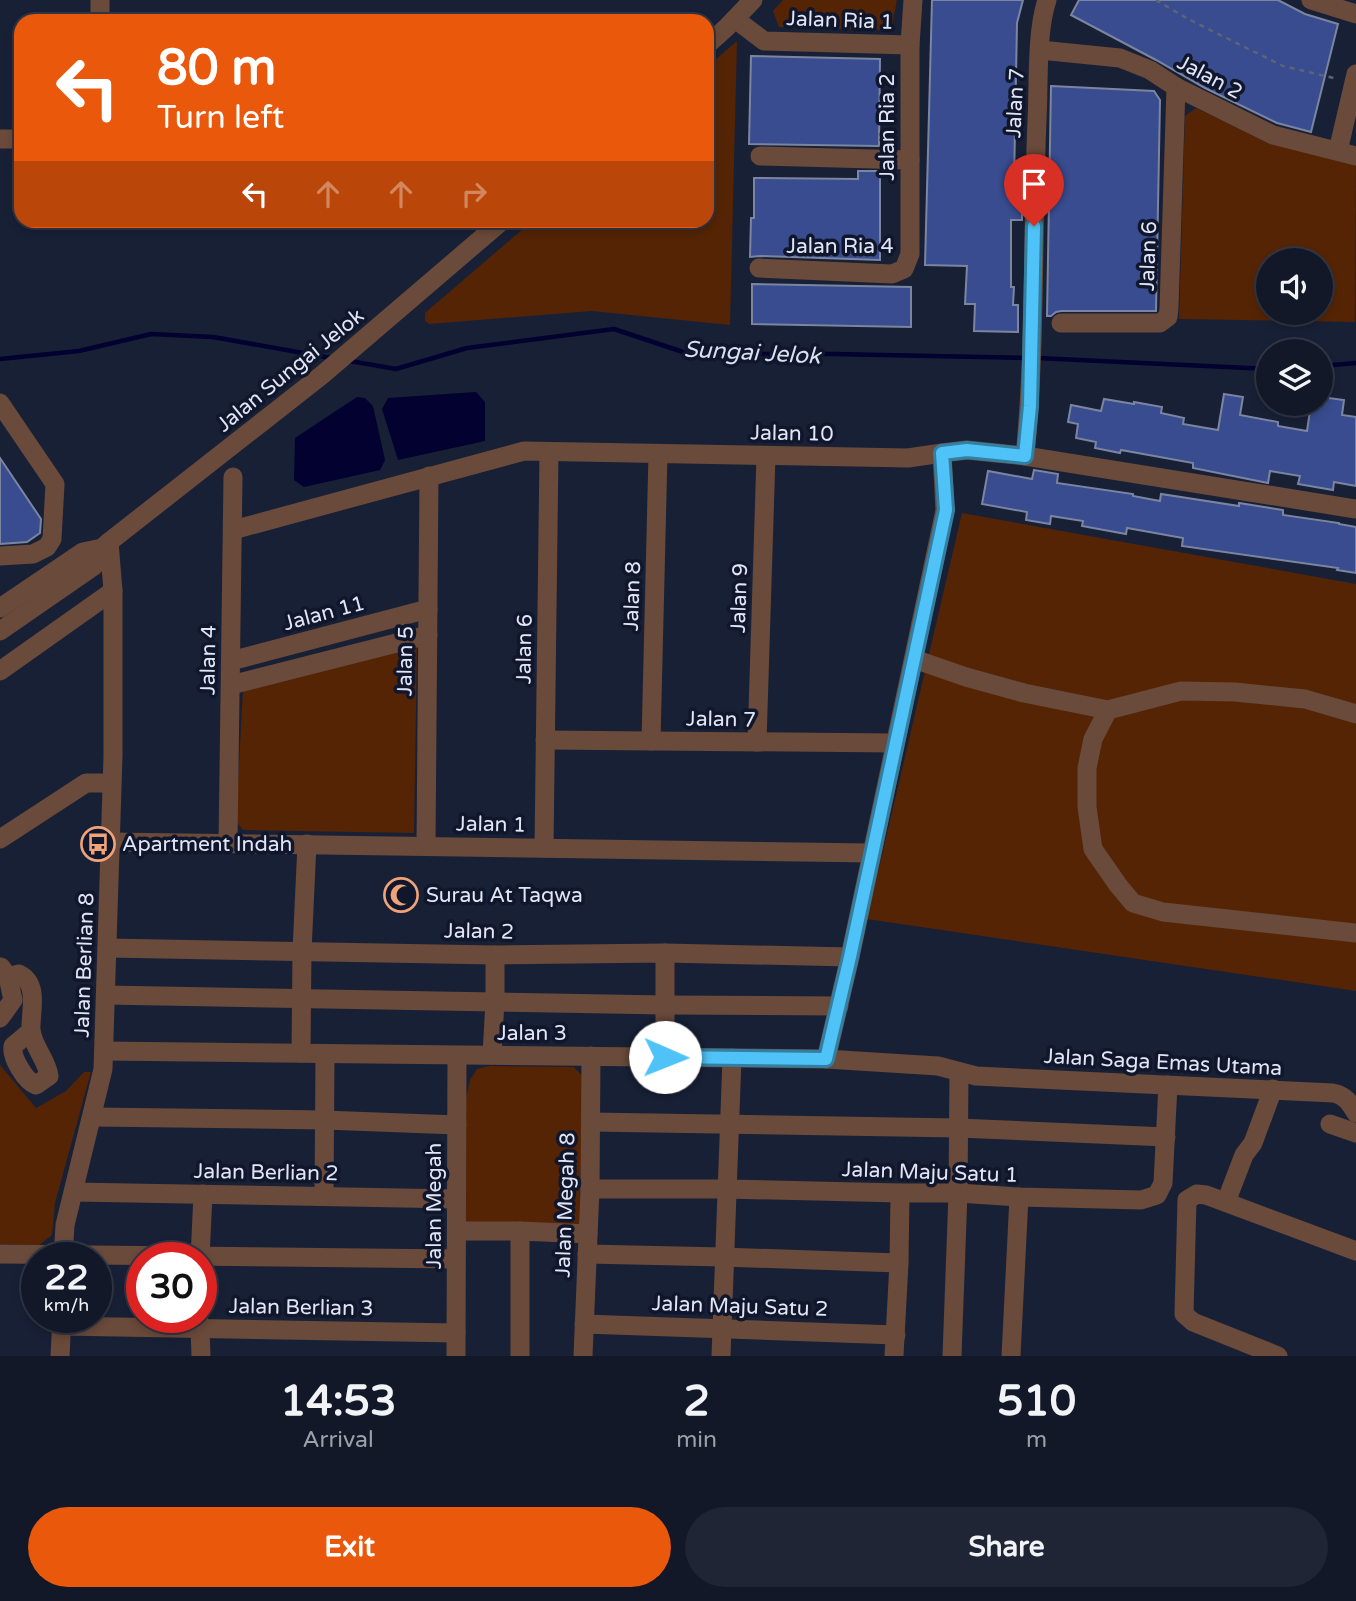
<!DOCTYPE html>
<style>
body{margin:0;font-family:"Varela Round",sans-serif;background:#1f2534;color:#f1f3f6;height:100vh;display:flex;flex-direction:column;font-size:26px;white-space:nowrap}
*{box-sizing:border-box;margin:0}
p{font-size:23px;color:#9ca0a8}
.icon{flex:none;width:38px;height:38px;fill:none;stroke:currentColor;stroke-width:2;stroke-linecap:round;stroke-linejoin:round}
.map{position:relative;height:1356px;overflow:hidden}
.drawer{display:flex;flex-direction:column;background:#121828;flex:1}
.drawer>*{flex:none}
.top-card{position:absolute;left:14px;top:14px;width:700px;height:214px;border-radius:21px;box-shadow:0 4px 10px #0003,0 0 0 2px #313745;background:#ea580c;color:#fff;overflow:hidden}
.controls{position:absolute;left:1256px;top:248px;display:grid;gap:14px}
.controls a{display:grid;place-items:center;width:77px;height:77px;border-radius:50%;background:#121828;box-shadow:0 4px 10px #0003,0 0 0 2px #313745;font-size:35px}
.speed{position:absolute;left:21px;top:1242px;display:flex;gap:14px;font-size:35px;font-weight:700;text-align:center}
.speed>*{display:grid;place-content:center;width:91px;height:91px;border-radius:50%;background:#121828;box-shadow:0 4px 10px #0003,0 0 0 2px #313745;line-height:1}
.speed small{font-size:18px;font-weight:400}
.speed .limit{border:10px solid #d22;background:#fff;color:#111}
.pin{position:absolute;display:grid;place-items:center;width:60px;height:60px;color:#fff;margin:-72px -30px;border-radius:50% 50% 50% 0;rotate:-45deg;box-shadow:0 0 7px #0007}
.pin .icon{rotate:45deg}
.me{position:absolute;width:77px;margin:-38px;rotate:91deg;stroke-linejoin:round;filter:drop-shadow(0 0 5px #0008)}
.turn{display:flex;align-items:center;gap:24px;height:147px;padding:0 28px;font-size:32px}
.turn .icon{width:91px;height:91px;stroke-width:2.5}
.turn b{display:block;font-size:49px;line-height:60px}
.lanes{display:flex;align-items:center;height:66px;padding:0 28px;background:#0003;justify-content:center;gap:35px;direction:ltr}
.lanes .off{opacity:.35}
.eta{display:flex;justify-content:space-evenly;align-items:center;height:119px;text-align:center}
.eta b{font-size:42px;font-weight:700;line-height:49px}
.button{display:flex;gap:14px;margin-top:auto;padding:14px 28px}
.button a{flex:1;height:80px;border-radius:42px;background:#ea580c;color:#fff;font-size:28px;font-weight:700;line-height:80px;text-align:center}
.button a+a{background:#1f2534;color:#f1f3f6}
.map>svg:first-child{display:block}
.green{fill:#542405;fill-rule:evenodd}
.water{fill:#02012f}
.lines{fill:none;stroke-linecap:round;stroke-linejoin:round}
.stream{stroke:#02012f;stroke-width:4.5}
.building{fill:#384c8f;stroke:#7b85a0;stroke-width:2}
.path{stroke:#5d6478;stroke-width:2.5;stroke-dasharray:5 5;stroke-linecap:butt}
.minor{stroke:#6a4a3a;stroke-width:19}
.route-casing{stroke:#337fa1;stroke-width:18}
.route{stroke:#4fc3f7;stroke-width:12}
.labels{text-anchor:middle;stroke-width:7;stroke-linejoin:round;paint-order:stroke}
.street-label{font-size:21px;fill:#e0e6f5;stroke:#10162b}
.poi-label{font-size:21px;fill:#e0e6f5;stroke:#10162b;text-anchor:start}
.water-label{font-size:23px;font-style:italic;fill:#d8e0f4;stroke:#10162b}
</style>
<div class="map">
<svg width="1356" height="1356" viewBox="0 0 1356 1356">
<rect width="100%" height="100%" fill="#182036"/>
<g class="green">
<polygon points="783,0 897,0 891,30 779,27 773,11"/>
<polygon points="737,41 730,325 592,311 429,324 425,321 425,313 532,221 707,220 707,67"/>
<path d="M1196 108 1272 143 1356 164 1355 322 1179 319 1185 116ZM1269 261H1321V313H1269Z"/>
<polygon points="962,513 1356,584 1356,991 867,919"/>
<polygon points="417,644 414,833 243,830 236,821 243,689"/>
<polygon points="0,1065 36,1108 66,1091 84,1072 91,1072 55,1203 52,1235 39,1245 0,1244"/>
<polygon points="489,1066 574,1067 584,1078 579,1224 466,1225 466,1098 470,1080 477,1069"/>
</g>
<g class="water">
<polygon points="476,392 485,402 485,441 398,460 382,409 388,398"/>
<polygon points="357,397 365,398 373,406 385,460 380,470 304,487 294,480 295,438"/>
</g>
<g class="lines">
<g class="stream">
<polyline points="1037,358 1269,369"/>
<polyline points="0,359 79,351 151,334 213,337 331,358"/>
<polyline points="350,361 396,369 467,348 614,329 689,354 834,354 1025,358"/>
<polyline points="1321,366 1356,363"/>
</g>
</g>
<g class="building">
<polygon points="932,0 1023,0 1017,23 1014,182 1016,182 1016,200 1022,200 1022,220 1011,220 1011,287 1014,287 1013,305 1018,305 1018,332 974,331 975,304 965,304 967,266 925,265"/>
<polygon points="1079,0 1278,0 1305,14 1338,24 1311,132 1277,123 1205,88 1156,60 1071,15"/>
<polygon points="751,56 880,59 879,146 749,144"/>
<polygon points="1051,86 1154,91 1160,100 1156,311 1061,311 1056,312 1051,316 1047,316"/>
<polygon points="858,171 880,171 880,260 760,256 750,257 751,218 754,218 754,178 858,179"/>
<polygon points="752,284 911,287 911,327 752,324"/>
<polygon points="1224,394 1243,397 1240,415 1278,422 1278,426 1307,431 1311,404 1321,404 1321,397 1344,400 1342,415 1356,417 1356,486 1334,482 1333,490 1298,484 1300,476 1270,471 1268,483 1193,468 1193,463 1121,450 1120,453 1095,448 1096,442 1076,438 1078,424 1068,422 1071,405 1101,411 1104,399 1134,404 1134,402 1162,407 1161,413 1184,418 1183,424 1218,430"/>
<polygon points="0,458 41,519 40,533 27,542 0,544"/>
<polygon points="1034,470 1058,474 1057,483 1133,494 1133,496 1160,501 1161,494 1239,506 1239,503 1283,510 1283,515 1339,523 1339,524 1356,527 1356,573 1337,570 1338,568 1182,546 1183,538 1127,528 1126,534 1082,526 1083,521 1051,516 1050,524 1026,520 1027,512 982,504 988,471 1032,479"/>
</g>
<g class="lines">
<polyline class="path" points="1156,0 1188,19 1283,66 1338,79"/>
<g class="minor">
<polyline points="1311,0 1356,14"/>
<polyline points="735,19 764,41 910,45"/>
<polyline points="100,21 100,0"/>
<polyline points="707,45 726,28 753,0"/>
<polyline points="1040,50 1120,58 1150,70 1176,87 1273,135 1356,156"/>
<polyline points="0,139 21,139"/>
<polyline points="1338,151 1356,74"/>
<polyline points="760,156 910,160"/>
<polyline points="759,268 892,274 904,269 910,254 910,45 913,0"/>
<polyline points="1061,323 1160,323 1168,317 1169,308 1176,87"/>
<polyline points="0,403 55,484 52,539 47,547 33,554 0,556"/>
<path d="M1025 456C1036 345 1032 233 1037 121 1039 85 1036 33 1047 0"/>
<polyline points="233,530 524,451 908,458 942,453 967,450 1025,456 1356,509"/>
<polyline points="0,608 83,552 102,548 109,542 322,375 503,220"/>
<polyline points="0,631 94,566 102,548"/>
<polyline points="914,659 966,677 1024,693 1108,710 1181,691 1235,692 1305,699 1356,714"/>
<polyline points="231,661 428,609"/>
<polyline points="0,671 113,591"/>
<polyline points="231,685 428,635"/>
<polyline points="1108,710 1093,739 1087,768 1087,807 1093,849 1118,885 1133,903 1163,912 1356,933"/>
<polyline points="545,740 895,743"/>
<polyline points="651,741 658,454"/>
<polyline points="757,742 766,456"/>
<polyline points="0,839 86,783 111,783"/>
<polyline points="110,842 872,853"/>
<polyline points="228,843 233,477"/>
<polyline points="426,846 429,476"/>
<polyline points="544,848 549,452"/>
<polyline points="107,948 495,955 665,953 850,957"/>
<path d="M8 977 19 974C40 984 30 1013 31 1030 33 1047 47 1060 49 1076L36 1085C25 1081 11 1057 13 1046L31 1031"/>
<polyline points="106,995 665,1005 839,1006"/>
<polyline points="0,1018 13,1000 8,977 1,967"/>
<path d="M104 1051 826 1059 938 1066 976 1076 1333 1093C1345 1095 1350 1103 1356 1113"/>
<polyline points="301,1053 302,951 307,844"/>
<polyline points="492,1055 495,1001 495,955"/>
<polyline points="665,1057 665,953"/>
<polyline points="826,1059 850,957 945,510 942,453"/>
<polyline points="93,1117 324,1120 457,1125"/>
<polyline points="591,1122 958,1128 1166,1137"/>
<polyline points="1330,1124 1356,1133"/>
<polyline points="590,1189 726,1189 900,1193 958,1193 1019,1197 1141,1200 1157,1195 1163,1183 1168,1085"/>
<polyline points="74,1192 456,1199"/>
<polyline points="324,1196 325,1054"/>
<polyline points="1226,1202 1244,1155 1253,1143 1273,1089"/>
<polyline points="457,1231 520,1231 588,1234"/>
<polyline points="0,1254 456,1259"/>
<polyline points="587,1254 723,1257 899,1263"/>
<polyline points="63,1258 65,1225 103,1069 113,756 113,591 109,542"/>
<polyline points="200,1258 203,1194"/>
<polyline points="198,1318 200,1328 201,1356"/>
<polyline points="584,1324 896,1335"/>
<polyline points="61,1326 456,1333"/>
<polyline points="60,1356 62,1318"/>
<polyline points="456,1356 457,1056"/>
<polyline points="520,1356 520,1231"/>
<polyline points="583,1356 590,1189 591,1056"/>
<polyline points="721,1356 732,1058"/>
<polyline points="894,1356 899,1263 900,1193"/>
<polyline points="952,1356 958,1193 959,1073"/>
<polyline points="1011,1356 1019,1197"/>
<polyline points="1278,1356 1193,1322 1184,1314 1187,1200 1197,1194 1206,1195 1356,1251"/>
</g>
</g>
<g class="lines">
<g class="route-casing">
<polyline id="route" points="665,1057 826,1059 850,957 946,510 942,453 967,450 1025,456 1030,406 1034,226"/>
</g>
<use href="#route" class="route"/>
</g>
<defs>
<g id="bus-ring" transform="scale(1.75)"><circle r="9.5" fill="#10162b" stroke="#f0a279" stroke-width="1.5"/><path d="M-5-6H5V4H4V6H2V4H-2V6H-4V4H-5ZM-3.5-4V0h7V-4ZM-3.5 1.2v1.5H-2V1.2ZM2 1.2v1.5H3.5V1.2Z" fill="#f0a279"/></g>
<g id="mosque-ring" transform="scale(1.75)"><circle r="9.5" fill="#10162b" stroke="#f0a279" stroke-width="1.5"/><path d="M3.5-4.9A6 6 0 1 0 3.5 4.9A5 5 0 1 1 3.5-4.9Z" fill="#f0a279"/></g>
</defs>
<g fill-rule="evenodd">
<use href="#bus-ring" x="98" y="844"/>
<use href="#mosque-ring" x="401" y="895"/>
</g>
<g class="labels">
<g class="street-label">
<text transform="translate(840 20) rotate(2)" y="7">Jalan Ria 1</text>
<text transform="translate(1210 77) rotate(28)" y="7">Jalan 2</text>
<text transform="translate(1015 103) rotate(-87)" y="7">Jalan 7</text>
<text transform="translate(887 127) rotate(-90)" y="7">Jalan Ria 2</text>
<text x="840" y="253">Jalan Ria 4</text>
<text transform="translate(1148 256) rotate(-88)" y="7">Jalan 6</text>
<text transform="translate(290 370) rotate(-39)" y="7">Jalan Sungai Jelok</text>
<text transform="translate(792 433) rotate(1)" y="7">Jalan 10</text>
<text transform="translate(632 596) rotate(-88)" y="7">Jalan 8</text>
<text transform="translate(739 598) rotate(-88)" y="7">Jalan 9</text>
<text transform="translate(324 613) rotate(-15)" y="7">Jalan 11</text>
<text transform="translate(524 649) rotate(-89)" y="7">Jalan 6</text>
<text transform="translate(208 660) rotate(-89)" y="7">Jalan 4</text>
<text transform="translate(405 661) rotate(-89)" y="7">Jalan 5</text>
<text transform="translate(721 719) rotate(1)" y="7">Jalan 7</text>
<text transform="translate(491 824) rotate(1)" y="7">Jalan 1</text>
<text transform="translate(479 931) rotate(1)" y="7">Jalan 2</text>
<text transform="translate(84 965) rotate(-88)" y="7">Jalan Berlian 8</text>
<text x="532" y="1040">Jalan 3</text>
<text transform="translate(1163 1062) rotate(3)" y="7">Jalan Saga Emas Utama</text>
<text transform="translate(266 1172) rotate(1)" y="7">Jalan Berlian 2</text>
<text transform="translate(930 1172) rotate(2)" y="7">Jalan Maju Satu 1</text>
<text transform="translate(565 1205) rotate(-88)" y="7">Jalan Megah 8</text>
<text transform="translate(434 1206) rotate(-90)" y="7">Jalan Megah</text>
<text transform="translate(740 1306) rotate(2)" y="7">Jalan Maju Satu 2</text>
<text transform="translate(301 1307) rotate(1)" y="7">Jalan Berlian 3</text>
</g>
<g class="poi-label">
<text x="122" y="851">Apartment Indah</text>
<text x="426" y="902">Surau At Taqwa</text>
</g>
<g class="water-label">
<text transform="translate(752 352) rotate(3)" y="8">Sungai Jelok</text>
</g>
</g>
</svg>
<div class="controls">
<a><svg class="icon" aria-label="sound" viewBox="0 0 24 24"><path d="M4 9h4l5-4v14l-5-4H4zM17 9q2 3 0 6"/></svg></a>
<a><svg class="icon" aria-label="layers" viewBox="0 0 24 24"><path d="M12 4l9 5-9 5-9-5zM3 14l9 5 9-5"/></svg></a>
</div>
<div class="speed"><div>22<small>km/h</small></div><div class="limit">30</div></div>
<div class="pin" style="left:1034px;top:226px;background:#d93025"><svg class="icon" aria-label="arrive" viewBox="0 0 24 24"><path d="M6 21V4h12l-3 4 3 4H6"/></svg></div>
<svg class="me" style="left:665px;top:1057px" viewBox="-20 -20 40 40"><circle r="19" fill="#fff"/><path d="M0-13L10 11 0 6-10 11z" fill="#4fc3f7"/></svg>
<div class="top-card">
<div class="turn"><svg class="icon" aria-label="left" viewBox="0 0 24 24"><path d="M17 20v-9H6M10 6l-5 5 5 5"/></svg><div><b>80 m</b>Turn left</div></div>
<div class="lanes"><svg class="icon" aria-label="left" viewBox="0 0 24 24"><path d="M17 20v-9H6M10 6l-5 5 5 5"/></svg><svg class="icon off" aria-label="ahead" viewBox="0 0 24 24"><path d="M12 20V5M6 11l6-6 6 6"/></svg><svg class="icon off" aria-label="ahead" viewBox="0 0 24 24"><path d="M12 20V5M6 11l6-6 6 6"/></svg><svg class="icon off" aria-label="right" viewBox="0 0 24 24"><path d="M7 20v-9h11M14 6l5 5-5 5"/></svg></div>
</div>
</div>
<section class="drawer">
<div class="eta">
<div><b>14:53</b><p>Arrival</p></div>
<div><b>2</b><p>min</p></div>
<div><b>510</b><p>m</p></div>
</div>
<div class="button"><a>Exit</a><a>Share</a></div>
</section>
